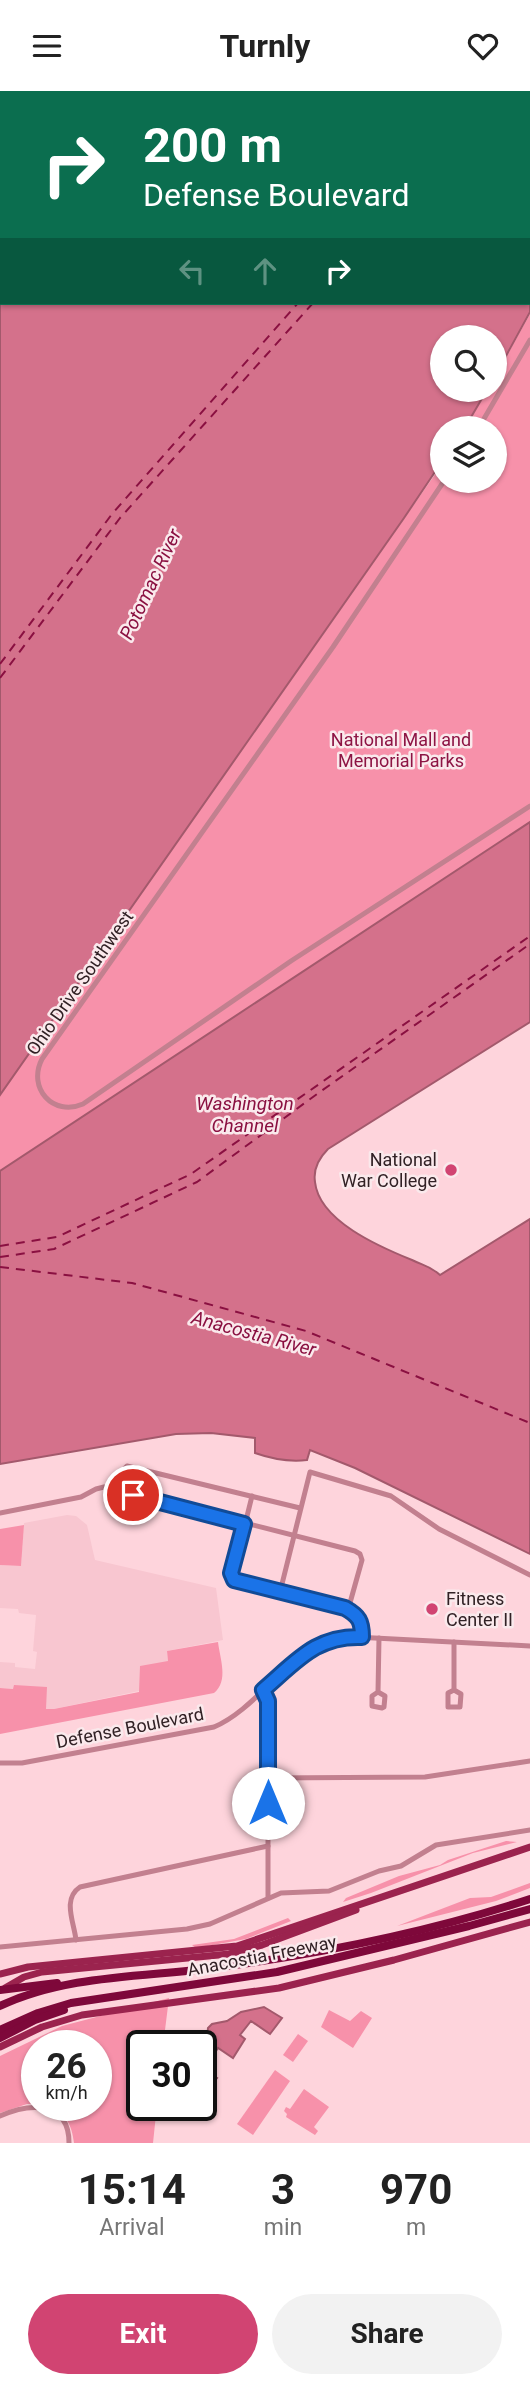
<!DOCTYPE html>
<style>
body{margin:0;font-family:Roboto,sans-serif;background:#f2f2f2;color:#222;height:100vh;display:flex;flex-direction:column;font-size:26px;white-space:nowrap}
*{box-sizing:border-box;margin:0}
p{font-size:23px;color:#767676}
.icon{flex:none;width:38px;height:38px;fill:none;stroke:currentColor;stroke-width:2;stroke-linecap:round;stroke-linejoin:round}
.map{position:relative;height:2052px;overflow:hidden}
.details{display:flex;flex-direction:column;background:#fff;flex:1}
.details>*{flex:none}
.guide{position:absolute;left:0px;top:0px;width:530px;height:214px;box-shadow:0 2px 5px #0004;background:#0b6e4f;color:#fff;overflow:hidden}
.tools{position:absolute;left:430px;top:234px;display:grid;gap:14px}
.tools a{display:grid;place-items:center;width:77px;height:77px;border-radius:50%;background:#fff;box-shadow:0 2px 5px #0004;font-size:35px}
.speed{position:absolute;left:21px;top:1939px;display:flex;gap:14px;font-size:35px;font-weight:700;text-align:center}
.speed>*{display:grid;place-content:center;width:91px;height:91px;border-radius:50%;background:#fff;box-shadow:0 2px 5px #0004;line-height:1}
.speed small{font-size:18px;font-weight:400}
.speed .limit{border:4px solid #111;border-radius:10px;background:#fff;color:#111}
.pin{position:absolute;display:grid;place-items:center;width:60px;height:60px;color:#fff;margin:-30px;border:4px solid #fff;border-radius:50%;box-shadow:0 2px 7px #0007}
.me{position:absolute;width:77px;margin:-38px;rotate:0deg;stroke-linejoin:round;filter:drop-shadow(0 0 5px #0008)}
.turn{display:flex;align-items:center;gap:24px;height:147px;padding:0 28px;font-size:32px}
.turn .icon{width:91px;height:91px;stroke-width:2.5}
.turn b{display:block;font-size:49px;line-height:60px}
.lanes{display:flex;align-items:center;height:66px;padding:0 28px;background:#0003;justify-content:center;gap:35px;direction:ltr}
.lanes .off{opacity:.35}
.eta{display:flex;justify-content:space-evenly;align-items:center;height:119px;text-align:center}
.eta b{font-size:42px;font-weight:700;line-height:49px}
.primary-button{display:flex;gap:14px;margin-top:auto;padding:14px 28px}
.primary-button a{flex:1;height:80px;border-radius:42px;background:#d14472;color:#fff;font-size:28px;font-weight:700;line-height:80px;text-align:center}
.primary-button a+a{background:#f2f2f2;color:#222}
header{display:flex;justify-content:space-between;align-items:center;height:91px;padding:0 28px;background:#fff;font-size:32px;font-weight:700}
.map>svg:first-child{display:block}
.built{fill:#f8c6d0}
.green{fill:#f791aa}
.water{fill:#d4718b;stroke:#a3596c;stroke-width:2}
.lines{fill:none;stroke-linecap:round;stroke-linejoin:round}
.ferry{stroke:#8a1041;stroke-width:2;stroke-dasharray:9 7;stroke-linecap:butt}
.minor{stroke:#c2808f;stroke-width:5}
.major{stroke:#9b234e;stroke-width:7}
.highway{stroke:#7e083a;stroke-width:8}
.route-casing{stroke:#114b97;stroke-width:18}
.route{stroke:#1a73e8;stroke-width:12}
.poi-dot{fill:#d14472;stroke:#fae9ec;stroke-width:2.5}
.labels{text-anchor:middle;stroke-width:5;stroke-linejoin:round;paint-order:stroke}
.park-label{font-size:18px;fill:#8d1444;stroke:#fae9ec}
.street-label{font-size:18px;fill:#312125;stroke:#fae9ec}
.poi-label{font-size:18px;fill:#312125;stroke:#fae9ec;text-anchor:end}
.water-label{font-size:19px;font-style:italic;fill:#8a1041;stroke:#fae9ec}
</style>
<header><svg class="icon" aria-label="menu" viewBox="0 0 24 24"><path d="M4 6h16M4 12h16M4 18h16"/></svg>Turnly<svg class="icon" aria-label="heart" viewBox="0 0 24 24"><path d="M12 20l-8-8c-3-5 5-10 8-4 3-6 11-1 8 4z"/></svg></header>
<div class="map">
<svg width="530" height="2052" viewBox="0 0 530 2052">
<rect width="100%" height="100%" fill="#fed4dc"/>
<polygon class="built" points="67,1424 76,1425 87,1434 95,1469 216,1497 223,1549 167,1560 168,1570 139,1600 54,1618 46,1618 14,1594 14,1598 0,1597 0,1571 15,1572 15,1576 35,1578 37,1561 33,1560 36,1524 19,1522 18,1518 0,1517 0,1474 21,1475 24,1432"/>
<g class="green">
<polygon points="0,0 146,0 2,2 0,142"/>
<polygon points="530,223 530,731 0,1080 0,1004 443,372 443,390 495,390 495,338 464,338 488,299 495,299 495,286"/>
<polygon points="24,1434 21,1475 0,1474 0,1438"/>
<path d="M218 1551C220 1568 229 1590 214 1602L0 1643V1597L13 1598 14 1594 47 1596 46 1618H54L139 1601 140 1575 168 1570 167 1560Z"/>
<polygon points="506,1750 517,1751 473,1762 371,1802 343,1811 346,1807 399,1785 440,1774 448,1769"/>
<polygon points="530,1792 530,1797 496,1810 397,1835 470,1807 491,1806"/>
<polygon points="288,1827 291,1830 246,1848 196,1857 192,1854 234,1848"/>
<path d="M169 1907 163 1955H142V2014H157L153 2052H74C72 2033 65 2021 47 2014H96V1955H37V2013H27L0 2022V1965L62 1935Z"/>
<polygon points="329,1919 350,1930 361,1920 372,1927 353,1957 321,1936"/>
<polygon points="298,1943 308,1950 293,1971 283,1964"/>
<polygon points="275,1979 290,1990 253,2044 237,2033"/>
<polygon points="304,1998 329,2016 314,2036 318,2040 315,2044 286,2026 287,2023 284,2020 286,2016 290,2018"/>
</g>
<g class="water">
<polygon points="146,0 530,0 530,221 495,285 495,247 443,247 443,299 487,299 464,338 443,338 443,369 404,427 0,1004 0,142 2,141 2,212 528,212 528,2 145,2"/>
<path d="M530 731V931L328 1058C319 1067 313 1078 315 1091 319 1130 380 1156 412 1169 424 1175 429 1174 440 1184L530 1128V1463L355 1377 310 1359 307 1369C290 1371 272 1368 255 1362V1347L211 1342 176 1343 0 1373V1080Z"/>
<polygon points="264,1916 282,1927 270,1943 251,1930 240,1944 245,1948 233,1967 218,1957 208,1972 213,1976 209,1982 217,1987 201,2007 201,1958 207,1948 208,1937 212,1933 227,1930 241,1921"/>
</g>
<g class="lines">
<g class="ferry">
<polyline points="428,2 429,0"/>
<polyline points="437,2 438,0"/>
<polyline points="0,573 112,423 298,212"/>
<polyline points="0,587 120,427 313,212"/>
<polyline points="0,1155 57,1146 191,1083 530,845"/>
<polyline points="0,1166 54,1158 197,1091 317,1003 530,853"/>
<polyline points="0,1176 132,1192 306,1240 530,1332"/>
</g>
<g class="minor">
<polyline points="478,338 530,249"/>
<path d="M444 390 333 556 42 968C27 997 53 1026 83 1013L291 870 530 715"/>
<polyline points="117,1400 123,1379 127,1375 300,1417"/>
<polyline points="252,1405 232,1486 348,1519 361,1529 362,1546"/>
<polyline points="0,1422 81,1406 96,1398 104,1396 355,1460 360,1463 362,1469 348,1519"/>
<polyline points="280,1501 310,1381 391,1405 439,1438 530,1484"/>
<polyline points="454,1551 454,1599 461,1603 460,1616 448,1616 448,1602 454,1599"/>
<polyline points="263,1599 268,1610 268,1807"/>
<polyline points="378,1601 385,1605 384,1616 382,1617 372,1615 372,1605 378,1601 379,1547"/>
<path d="M0 1672H22L214 1636C265 1614 295 1545 355 1546L530 1555"/>
<polyline points="268,1687 425,1686 530,1670"/>
<path d="M76 1849C74 1831 62 1808 80 1796L268 1755"/>
<polyline points="0,1856 187,1838 210,1833 281,1802 329,1800 379,1780 401,1775 436,1754 530,1739"/>
<path d="M0 2025C29 2012 69 2009 69 2052"/>
</g>
<g class="major">
<polyline points="0,1883 28,1876 237,1855 530,1756"/>
<polyline points="5,1897 24,1886 42,1881 229,1863 262,1854 356,1819"/>
<polyline points="0,1956 42,1936 82,1924 279,1897 394,1869 530,1831"/>
</g>
<g class="highway">
<polyline points="0,1899 57,1892"/>
<path d="M0 1915C65 1884 143 1886 214 1877 319 1863 429 1841 530 1808"/>
<polyline points="0,1939 38,1922 71,1912 277,1881 469,1835 530,1818"/>
<polyline points="0,1947 35,1929 64,1919"/>
</g>
</g>
<g class="lines">
<g class="route-casing">
<path id="route" d="M133 1404 244 1433 231 1482 234 1489 345 1517C359 1525 362 1530 362 1546 316 1544 296 1571 263 1599L268 1610V1712"/>
</g>
<use href="#route" class="route"/>
</g>
<g class="poi-dot">
<circle cx="451" cy="1079" r="7"/>
<circle cx="432" cy="1518" r="7"/>
</g>
<g class="labels">
<g class="park-label">
<text x="401" y="655">National Mall and<tspan x="401" dy="21">Memorial Parks</tspan></text>
</g>
<g class="street-label">
<text transform="translate(80 892) rotate(-55)" y="6">Ohio Drive Southwest</text>
<text transform="translate(130 1637) rotate(-11)" y="6">Defense Boulevard</text>
<text transform="translate(262 1865) rotate(-11)" y="6">Anacostia Freeway</text>
</g>
<g class="poi-label">
<text x="437" y="1075">National<tspan x="437" dy="21">War College</tspan></text>
<text x="446" y="1514" text-anchor="start">Fitness<tspan x="446" dy="21">Center II</tspan></text>
</g>
<g class="water-label">
<text transform="translate(150 493) rotate(-65)" y="7">Potomac River</text>
<text x="245" y="1019">Washington<tspan x="245" dy="22">Channel</tspan></text>
<text transform="translate(254 1242) rotate(15)" y="7">Anacostia River</text>
</g>
</g>
</svg>
<div class="tools">
<a><svg class="icon" aria-label="search" viewBox="0 0 24 24"><circle cx="10" cy="10" r="6"/><path d="M15 15l6 6"/></svg></a>
<a><svg class="icon" aria-label="layers" viewBox="0 0 24 24"><path d="M12 4l9 5-9 5-9-5zM3 14l9 5 9-5"/></svg></a>
</div>
<div class="speed"><div>26<small>km/h</small></div><div class="limit">30</div></div>
<div class="pin" style="left:133px;top:1404px;background:#d93025"><svg class="icon" aria-label="arrive" viewBox="0 0 24 24"><path d="M6 21V4h12l-3 4 3 4H6"/></svg></div>
<svg class="me" style="left:268px;top:1712px" viewBox="-20 -20 40 40"><circle r="19" fill="#fff"/><path d="M0-13L10 11 0 6-10 11z" fill="#1a73e8"/></svg>
<div class="guide">
<div class="turn"><svg class="icon" aria-label="right" viewBox="0 0 24 24"><path d="M7 20v-9h11M14 6l5 5-5 5"/></svg><div><b>200 m</b>Defense Boulevard</div></div>
<div class="lanes"><svg class="icon off" aria-label="left" viewBox="0 0 24 24"><path d="M17 20v-9H6M10 6l-5 5 5 5"/></svg><svg class="icon off" aria-label="ahead" viewBox="0 0 24 24"><path d="M12 20V5M6 11l6-6 6 6"/></svg><svg class="icon" aria-label="right" viewBox="0 0 24 24"><path d="M7 20v-9h11M14 6l5 5-5 5"/></svg></div>
</div>
</div>
<section class="details">
<div class="eta">
<div><b>15:14</b><p>Arrival</p></div>
<div><b>3</b><p>min</p></div>
<div><b>970</b><p>m</p></div>
</div>
<div class="primary-button"><a>Exit</a><a>Share</a></div>
</section>
